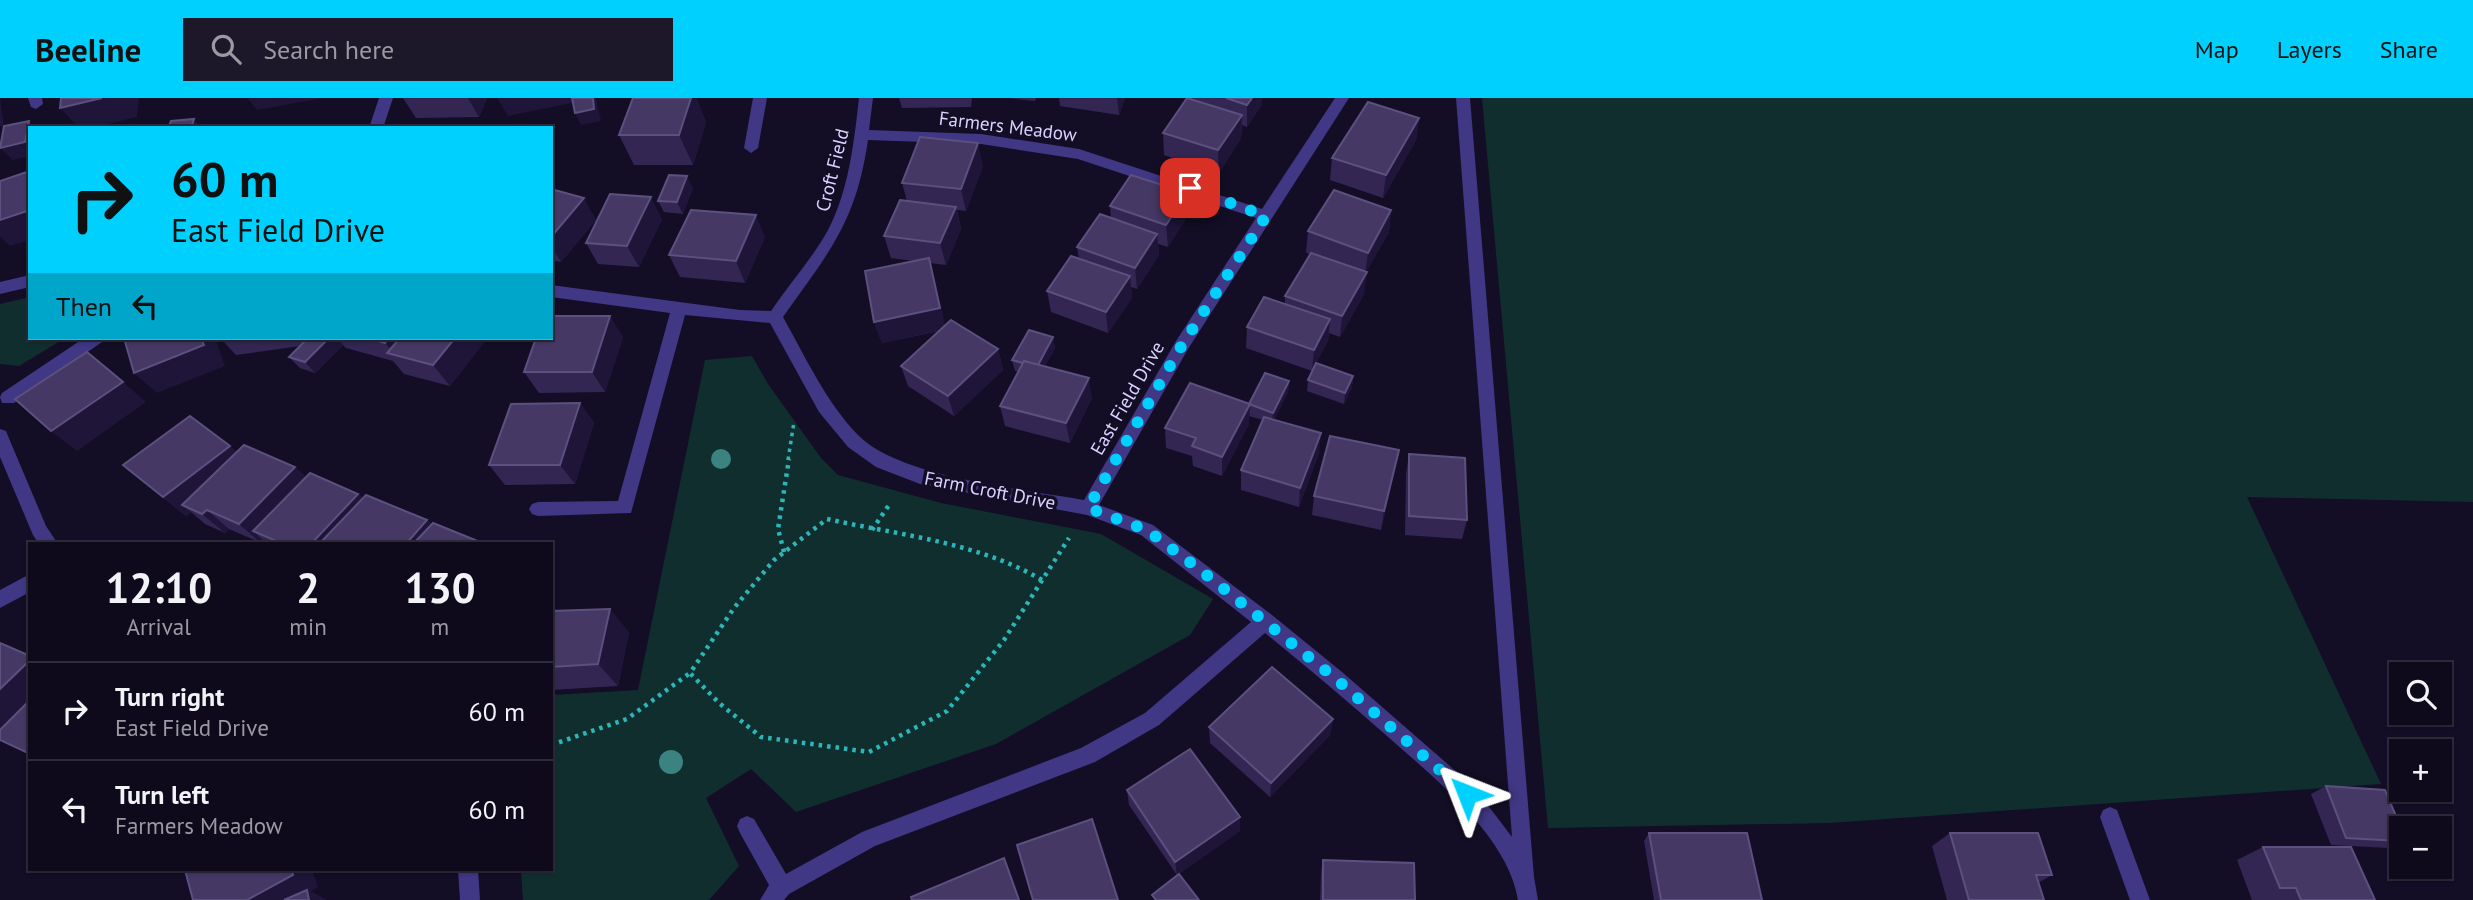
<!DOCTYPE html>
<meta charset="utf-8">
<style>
body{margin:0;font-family:"PT Sans",sans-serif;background:#1c1829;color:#f1f3f6;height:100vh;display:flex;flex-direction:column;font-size:26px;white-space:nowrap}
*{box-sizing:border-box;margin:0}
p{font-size:23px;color:#9b9aa3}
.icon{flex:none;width:38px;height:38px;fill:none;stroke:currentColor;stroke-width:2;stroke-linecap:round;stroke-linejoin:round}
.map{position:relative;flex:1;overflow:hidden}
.drawer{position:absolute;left:28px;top:444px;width:525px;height:329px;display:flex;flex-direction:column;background:#0e0a1c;border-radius:0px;box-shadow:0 2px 5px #0004,0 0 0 2px #2e2b3b}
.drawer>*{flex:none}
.top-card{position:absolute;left:28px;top:28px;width:525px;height:214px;border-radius:0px;box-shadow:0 2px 5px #0004,0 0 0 2px #2e2b3b;background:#00d0fd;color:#111;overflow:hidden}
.fabs{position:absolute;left:2389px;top:564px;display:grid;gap:14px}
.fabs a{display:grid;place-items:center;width:63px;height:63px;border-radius:0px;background:#0e0a1c;box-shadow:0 2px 5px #0004,0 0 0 2px #2e2b3b;font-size:35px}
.pin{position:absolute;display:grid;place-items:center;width:60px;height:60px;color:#fff;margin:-30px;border-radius:14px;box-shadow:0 4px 10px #0006}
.me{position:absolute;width:77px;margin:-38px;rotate:315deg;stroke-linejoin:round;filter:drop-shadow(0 0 5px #0008)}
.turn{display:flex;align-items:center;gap:24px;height:147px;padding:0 28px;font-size:32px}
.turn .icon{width:91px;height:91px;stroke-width:2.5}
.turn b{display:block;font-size:49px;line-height:60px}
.then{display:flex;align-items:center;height:66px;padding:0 28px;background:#0003;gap:14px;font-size:26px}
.eta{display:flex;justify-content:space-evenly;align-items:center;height:119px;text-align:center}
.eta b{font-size:42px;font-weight:700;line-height:49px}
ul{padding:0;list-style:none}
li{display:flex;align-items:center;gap:21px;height:98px;padding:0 28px;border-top:2px solid #2e2b3b}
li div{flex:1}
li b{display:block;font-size:26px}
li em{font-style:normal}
header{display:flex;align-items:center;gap:42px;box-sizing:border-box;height:98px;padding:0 35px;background:#00d0fd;color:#111}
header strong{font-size:33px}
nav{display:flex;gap:38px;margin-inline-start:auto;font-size:24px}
.search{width:490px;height:63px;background:#1c1829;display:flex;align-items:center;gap:18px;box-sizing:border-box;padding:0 24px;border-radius:0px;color:#9b9aa3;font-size:26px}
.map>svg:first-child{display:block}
.green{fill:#112e2f}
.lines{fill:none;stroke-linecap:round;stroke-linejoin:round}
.path-far1{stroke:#2bb7b9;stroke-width:3.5;stroke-dasharray:3.5 4.5;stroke-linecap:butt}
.path{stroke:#2bb7b9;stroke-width:4.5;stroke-dasharray:3.5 5;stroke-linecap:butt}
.minor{fill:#403785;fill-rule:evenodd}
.tree{fill:#3a8380}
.wall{fill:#332653}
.shaded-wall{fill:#1e1539}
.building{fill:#453865;stroke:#5c507e;stroke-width:2}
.route{stroke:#00d0fd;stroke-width:12;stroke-dasharray:0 21.6}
.labels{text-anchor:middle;stroke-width:7;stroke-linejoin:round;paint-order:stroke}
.street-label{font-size:19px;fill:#dad2ff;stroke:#130e25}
</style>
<header>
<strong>Beeline</strong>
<div class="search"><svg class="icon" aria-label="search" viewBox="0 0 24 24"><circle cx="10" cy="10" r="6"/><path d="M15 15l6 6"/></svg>Search here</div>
<nav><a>Map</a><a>Layers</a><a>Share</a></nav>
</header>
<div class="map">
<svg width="2473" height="802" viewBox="0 0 2473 802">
<rect width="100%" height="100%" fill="#130e25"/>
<g class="green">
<polygon points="1482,0 2473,0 2473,404 2247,399 2381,686 1829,725 1548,730"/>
<polygon points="30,199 30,240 65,240 19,268 0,266 0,206"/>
<polygon points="752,258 768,286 821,360 838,377 941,405 1101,436 1213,501 1190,537 996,646 796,714 751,671 706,700 739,768 709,802 523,802 521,772 551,772 551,597 638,592 705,262"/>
</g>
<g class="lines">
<polyline class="path-far1" points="788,362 794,324"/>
<g class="path">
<polyline points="872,432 891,404"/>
<polyline points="784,454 778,431 789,361"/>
<path d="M1042 482C977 444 899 437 827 421L774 462 734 510 690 575 719 605 761 639 869 654 947 613 1004 542 1069 440"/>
<polyline points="551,647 627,621 690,575"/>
</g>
<g class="minor">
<polygon points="28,0 42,0 43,6 36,11 31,9"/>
<polygon points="379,0 393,0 383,30 369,30"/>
<polygon points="753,0 767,0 758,50 751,55 744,50"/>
<path d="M859 0H873L869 32 981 36 1079 51 1262 111 1335 0H1349L1188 251 1099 407 1153 427 1272 517 1342 574 1474 689 1512 739 1456 0H1470L1534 779 1538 802H1518C1508 738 1433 679 1387 638 1347 603 1306 568 1265 535L1159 627 1095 664 875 748 789 796 784 802H760L769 787 740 735 737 728 740 721 747 718 754 721 786 776 862 734 1081 650 1145 615 1251 524 1141 437 1087 417 920 386 876 369 848 349 819 314 770 225 685 217 631 415 538 418 532 416 529 411 532 406 538 404 618 403 670 215 551 199V187L740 212 771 213C789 186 812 161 828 132 849 92 854 44 859 0ZM868 42 981 46 1078 61 1256 120 1176 243 1084 402C1024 391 900 380 858 337 826 304 806 260 783 219 829 154 856 125 868 42Z"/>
<polygon points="30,177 30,189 0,196 0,184"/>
<polygon points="84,240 104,240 102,244 14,305 2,305 0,299 2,295"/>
<polygon points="0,331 6,333 8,338 46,428 58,446 39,446 33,437 0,359"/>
<polygon points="30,476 30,494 0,510 0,492"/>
<polygon points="2110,709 2117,712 2150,802 2130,802 2100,719 2103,712"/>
<polygon points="458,772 478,772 480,802 460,802"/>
</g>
</g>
<g class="tree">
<circle cx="721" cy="361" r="10"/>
<circle cx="671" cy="664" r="12"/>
</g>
<g class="wall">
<polygon points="403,0 487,0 479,19 416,20"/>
<polygon points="633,0 696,0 706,24 693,67 634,67 619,37"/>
<polygon points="899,0 972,0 971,9 902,10"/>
<polygon points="1008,0 1036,0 1035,3"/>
<polygon points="1059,0 1125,0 1119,17 1060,8"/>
<polygon points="1189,0 1262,0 1262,6 1247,29 1242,27 1241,40 1219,75 1164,57 1163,35"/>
<polygon points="1419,20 1416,42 1383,100 1330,82 1332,60"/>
<polygon points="983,68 966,113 957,112 961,131 946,167 930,165 945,228 998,251 1003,272 954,318 908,288 901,268 939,233 882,245 874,224 914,163 891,160 884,138 907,103 902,85"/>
<polygon points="693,90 683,116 664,114 658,103"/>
<polygon points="551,91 596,122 561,164 551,162"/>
<polygon points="1187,95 1188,117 1168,149 1158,146 1159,157 1137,191 1131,189 1132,200 1108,235 1051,214 1047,193 1079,161 1077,149 1111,120 1110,108"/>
<polygon points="1391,112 1389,134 1366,174 1364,196 1340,239 1329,235 1328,243 1316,265 1353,278 1352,289 1344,306 1307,293 1308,282 1312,273 1246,250 1247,229 1285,206 1285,198 1310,156 1306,155 1308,133"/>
<polygon points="662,121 639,169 598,166 586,145"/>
<polygon points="765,139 745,185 680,179 669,157"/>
<polygon points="623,239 605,294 539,295 524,274"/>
<polygon points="1053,239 1055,250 1045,268 1092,300 1070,345 1005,328 1000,308 1018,274 1015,273 1012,262"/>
<polygon points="220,240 487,240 450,288 404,276 393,263 346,250 343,247 315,275 300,270 289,259 300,248 236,257"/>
<polygon points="1289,283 1288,294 1274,322 1319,355 1299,409 1241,392 1241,372 1263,322 1249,318 1249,326 1222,378 1193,368 1192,358 1166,350 1165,330 1249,305"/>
<polygon points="580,305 594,325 575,386 505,387 489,367"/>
<polygon points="237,354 306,379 358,396 363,400 427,422 431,426 485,446 268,446 263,442 261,445 229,431 225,435 205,426 191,414 186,418 123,367"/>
<polygon points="1409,356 1467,422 1462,441 1405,437 1406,376"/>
<polygon points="1395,372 1381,432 1312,417 1314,398"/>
<polygon points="551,513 629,534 618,588 551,592"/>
<polygon points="1333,621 1330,637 1270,699 1210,645 1209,629"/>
<polygon points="2326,688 2401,730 2401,746 2390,750 2331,747 2311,696"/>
<polygon points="1127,692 1240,719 1240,733 1177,777 1129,707"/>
<polygon points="1649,735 1762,802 1654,802 1644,743"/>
<polygon points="1950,735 2052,777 2038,785 2044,802 1947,802 1932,748"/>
<polygon points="2263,749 2375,802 2252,802 2237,762"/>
<polygon points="1323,762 1415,802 1320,802 1321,775"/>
</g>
<g class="shaded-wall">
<polygon points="0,0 4,28 0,29"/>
<polygon points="102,0 139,0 137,19 91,30 79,30 60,10"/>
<polygon points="247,0 323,0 257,12"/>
<polygon points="468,0 487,0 479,19"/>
<polygon points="497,0 572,0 572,5 508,18"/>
<polygon points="593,0 596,0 601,23 581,27 575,15"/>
<polygon points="691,0 696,0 706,24 693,67 679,37"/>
<polygon points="1117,0 1125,0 1119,17"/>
<polygon points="1252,0 1262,0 1262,6 1247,29 1247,7"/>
<polygon points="1242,17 1241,40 1219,75 1218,52"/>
<polygon points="1419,20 1416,42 1383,100 1386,77"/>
<polygon points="194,21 202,30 191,30"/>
<polygon points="29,23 35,30 30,30 30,58 13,62 0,50"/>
<polygon points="978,45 983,68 966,113 961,91"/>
<polygon points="687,78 693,90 683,116 677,104"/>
<polygon points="1187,95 1188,117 1168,149 1166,127"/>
<polygon points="651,99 662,121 639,169 627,148"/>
<polygon points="584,100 596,122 561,164 551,148 551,139"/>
<polygon points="956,109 961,131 946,167 940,145"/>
<polygon points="30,112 30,142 10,148 0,139 0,122"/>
<polygon points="1391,112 1389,134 1365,176 1368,155"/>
<polygon points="756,117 765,139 745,185 736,163"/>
<polygon points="1157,136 1159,157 1137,191 1135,170"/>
<polygon points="929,160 935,182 946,231 882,245 874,224"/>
<polygon points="1367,174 1364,196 1340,239 1342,218"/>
<polygon points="1130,178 1132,200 1108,235 1106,214"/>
<polygon points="610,218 623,239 605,294 592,274"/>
<polygon points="1330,221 1328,243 1312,273 1314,252"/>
<polygon points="1053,239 1055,250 1039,279 1037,268"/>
<polygon points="201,240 215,240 225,268 157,295 134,275"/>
<polygon points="329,240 337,240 343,247 315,275 305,264"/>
<polygon points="389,240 424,240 396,258 385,245"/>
<polygon points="455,240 487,240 450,288 433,267"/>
<polygon points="998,251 1003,272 954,318 948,298"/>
<polygon points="1353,278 1352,289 1344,306 1345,295"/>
<polygon points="1089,280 1092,300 1070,345 1066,325"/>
<polygon points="1289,283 1288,294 1272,326 1273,315"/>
<polygon points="123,284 146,304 77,353 51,333"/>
<polygon points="580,305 594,325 575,386 560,367"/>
<polygon points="1250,306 1249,326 1222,378 1222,359"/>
<polygon points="1321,335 1319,355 1299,409 1300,390"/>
<polygon points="230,348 252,368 182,407 191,414 186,418 163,399"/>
<polygon points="1399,352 1395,372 1381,432 1384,413"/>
<polygon points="295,369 316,388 253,433 263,442 261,445 239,426"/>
<polygon points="358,396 378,415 349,446 311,446"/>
<polygon points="207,412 229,431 225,435 202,416"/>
<polygon points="427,422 445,441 440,446 406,446"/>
<polygon points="610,511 629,534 618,588 598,566"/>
<polygon points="30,562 30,607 0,637 0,591"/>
<polygon points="1333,621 1330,637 1270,699 1271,685"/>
<polygon points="1240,719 1240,733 1177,777 1175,764"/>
<polygon points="1004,760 1010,773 1020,802 1019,802"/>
<polygon points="292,772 312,772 318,789 311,793 327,802 247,802"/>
</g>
<g class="building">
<polygon points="61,0 102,0 60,10"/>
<polygon points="572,0 593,0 594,11 575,15"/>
<polygon points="633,0 691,0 679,37 619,37"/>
<polygon points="1187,0 1242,17 1218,52 1163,35"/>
<polygon points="1226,0 1252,0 1247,7"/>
<polygon points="1368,4 1419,20 1386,77 1332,60"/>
<polygon points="194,21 191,30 168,30 171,23"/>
<polygon points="29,23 25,44 0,50 4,28"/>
<polygon points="920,39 978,45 961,91 902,85"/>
<polygon points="30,73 30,112 0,122 0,83"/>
<polygon points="669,77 687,78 677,104 658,103"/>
<polygon points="1131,77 1187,95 1166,127 1110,108"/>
<polygon points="551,91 584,100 551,139"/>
<polygon points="1334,92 1391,112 1368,155 1308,133"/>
<polygon points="610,96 651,99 627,148 586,145"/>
<polygon points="900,102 956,109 940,145 884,138"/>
<polygon points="691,112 756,117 736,163 669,157"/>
<polygon points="1100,116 1157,136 1135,170 1077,149"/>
<polygon points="1311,155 1367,174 1342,218 1285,198"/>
<polygon points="1071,158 1130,178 1106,214 1047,193"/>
<polygon points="929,160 940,210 874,224 865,173"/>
<polygon points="1264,199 1330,221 1314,252 1247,229"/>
<polygon points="551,218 610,218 592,274 524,274 536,240 551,240"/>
<polygon points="951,222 998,251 948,298 901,268"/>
<polygon points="1029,232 1053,239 1038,267 1024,263 1023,265 1012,262"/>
<polygon points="124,240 201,240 204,247 134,275"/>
<polygon points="308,240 329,240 305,264 289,259"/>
<polygon points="368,240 389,240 385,245"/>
<polygon points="400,240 455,240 433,267 387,255"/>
<polygon points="87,254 123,284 51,333 15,301"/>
<polygon points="1024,263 1089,280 1066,325 1000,308"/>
<polygon points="1316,265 1353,278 1345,295 1308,282"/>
<polygon points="1265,275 1289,283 1273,315 1249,306"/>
<polygon points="1190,285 1250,306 1222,359 1192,348 1196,340 1165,330"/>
<polygon points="580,305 560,367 489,367 511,306"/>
<polygon points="190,318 230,348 163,399 123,367"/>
<polygon points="1264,319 1321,335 1300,390 1241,372"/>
<polygon points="1330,338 1399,352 1384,413 1314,398"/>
<polygon points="244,347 295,369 239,426 207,412 202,416 182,407"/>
<polygon points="1409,356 1465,360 1467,422 1409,418"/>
<polygon points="310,375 358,396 311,446 283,446 253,433"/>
<polygon points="366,397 427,422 406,446 319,446"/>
<polygon points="433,425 485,446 413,446"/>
<polygon points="610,511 598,566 551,569 551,513"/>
<polygon points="0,545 30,558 30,562 0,591"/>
<polygon points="1272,569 1333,621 1271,685 1209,629"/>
<polygon points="30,602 30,656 0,642 0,632"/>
<polygon points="1190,651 1240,719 1175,764 1127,692"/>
<polygon points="2326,688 2385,692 2401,730 2401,743 2346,740"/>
<polygon points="1092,721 1118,802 1033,802 1017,747"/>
<polygon points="1649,735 1747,735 1762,802 1661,802"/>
<polygon points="1950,735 2038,735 2052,777 2036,777 2044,802 1969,802"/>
<polygon points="2263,749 2351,749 2375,802 2301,802 2296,790 2280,790"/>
<polygon points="1004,760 1019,802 912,802 911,799"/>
<polygon points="1323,762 1414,765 1415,802 1323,802"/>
<polygon points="185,772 292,772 293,777 247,802 193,802"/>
<polygon points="1179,776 1199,802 1156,802 1152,797"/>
<polygon points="307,792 309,802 284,802"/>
</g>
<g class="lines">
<polyline class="route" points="1190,90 1266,118 1182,247 1088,410 1147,432 1199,471 1335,580 1467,696"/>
</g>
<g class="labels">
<g class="street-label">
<text transform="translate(1008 28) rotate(7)" y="7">Farmers Meadow</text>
<text transform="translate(832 72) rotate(-76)" y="7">Croft Field</text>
<text transform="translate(1127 300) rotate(-60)" y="7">East Field Drive</text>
<text transform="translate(990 392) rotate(11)" y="7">Farm Croft Drive</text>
</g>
</g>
</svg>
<div class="fabs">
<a><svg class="icon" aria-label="search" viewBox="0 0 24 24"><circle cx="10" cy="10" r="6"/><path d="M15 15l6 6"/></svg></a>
<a>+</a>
<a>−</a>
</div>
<div class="pin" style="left:1190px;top:90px;background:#d93025"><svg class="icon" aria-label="arrive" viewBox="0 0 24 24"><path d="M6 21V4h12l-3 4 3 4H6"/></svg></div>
<svg class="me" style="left:1467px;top:696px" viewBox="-20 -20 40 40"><path d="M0-17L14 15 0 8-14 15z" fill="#00d0fd" stroke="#fff" stroke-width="4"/></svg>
<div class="top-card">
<div class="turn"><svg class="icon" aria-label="right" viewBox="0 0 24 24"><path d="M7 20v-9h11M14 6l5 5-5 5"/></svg><div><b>60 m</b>East Field Drive</div></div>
<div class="then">Then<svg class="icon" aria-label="left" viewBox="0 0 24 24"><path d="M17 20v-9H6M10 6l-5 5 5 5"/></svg></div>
</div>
<section class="drawer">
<div class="eta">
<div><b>12:10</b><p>Arrival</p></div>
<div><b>2</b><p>min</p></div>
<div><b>130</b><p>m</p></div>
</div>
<ul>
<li><svg class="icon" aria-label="right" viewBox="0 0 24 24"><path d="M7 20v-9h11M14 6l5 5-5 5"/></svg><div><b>Turn right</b><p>East Field Drive</p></div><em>60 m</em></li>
<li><svg class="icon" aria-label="left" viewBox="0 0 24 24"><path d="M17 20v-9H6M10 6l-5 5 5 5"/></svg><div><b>Turn left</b><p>Farmers Meadow</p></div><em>60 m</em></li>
</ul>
</section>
</div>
